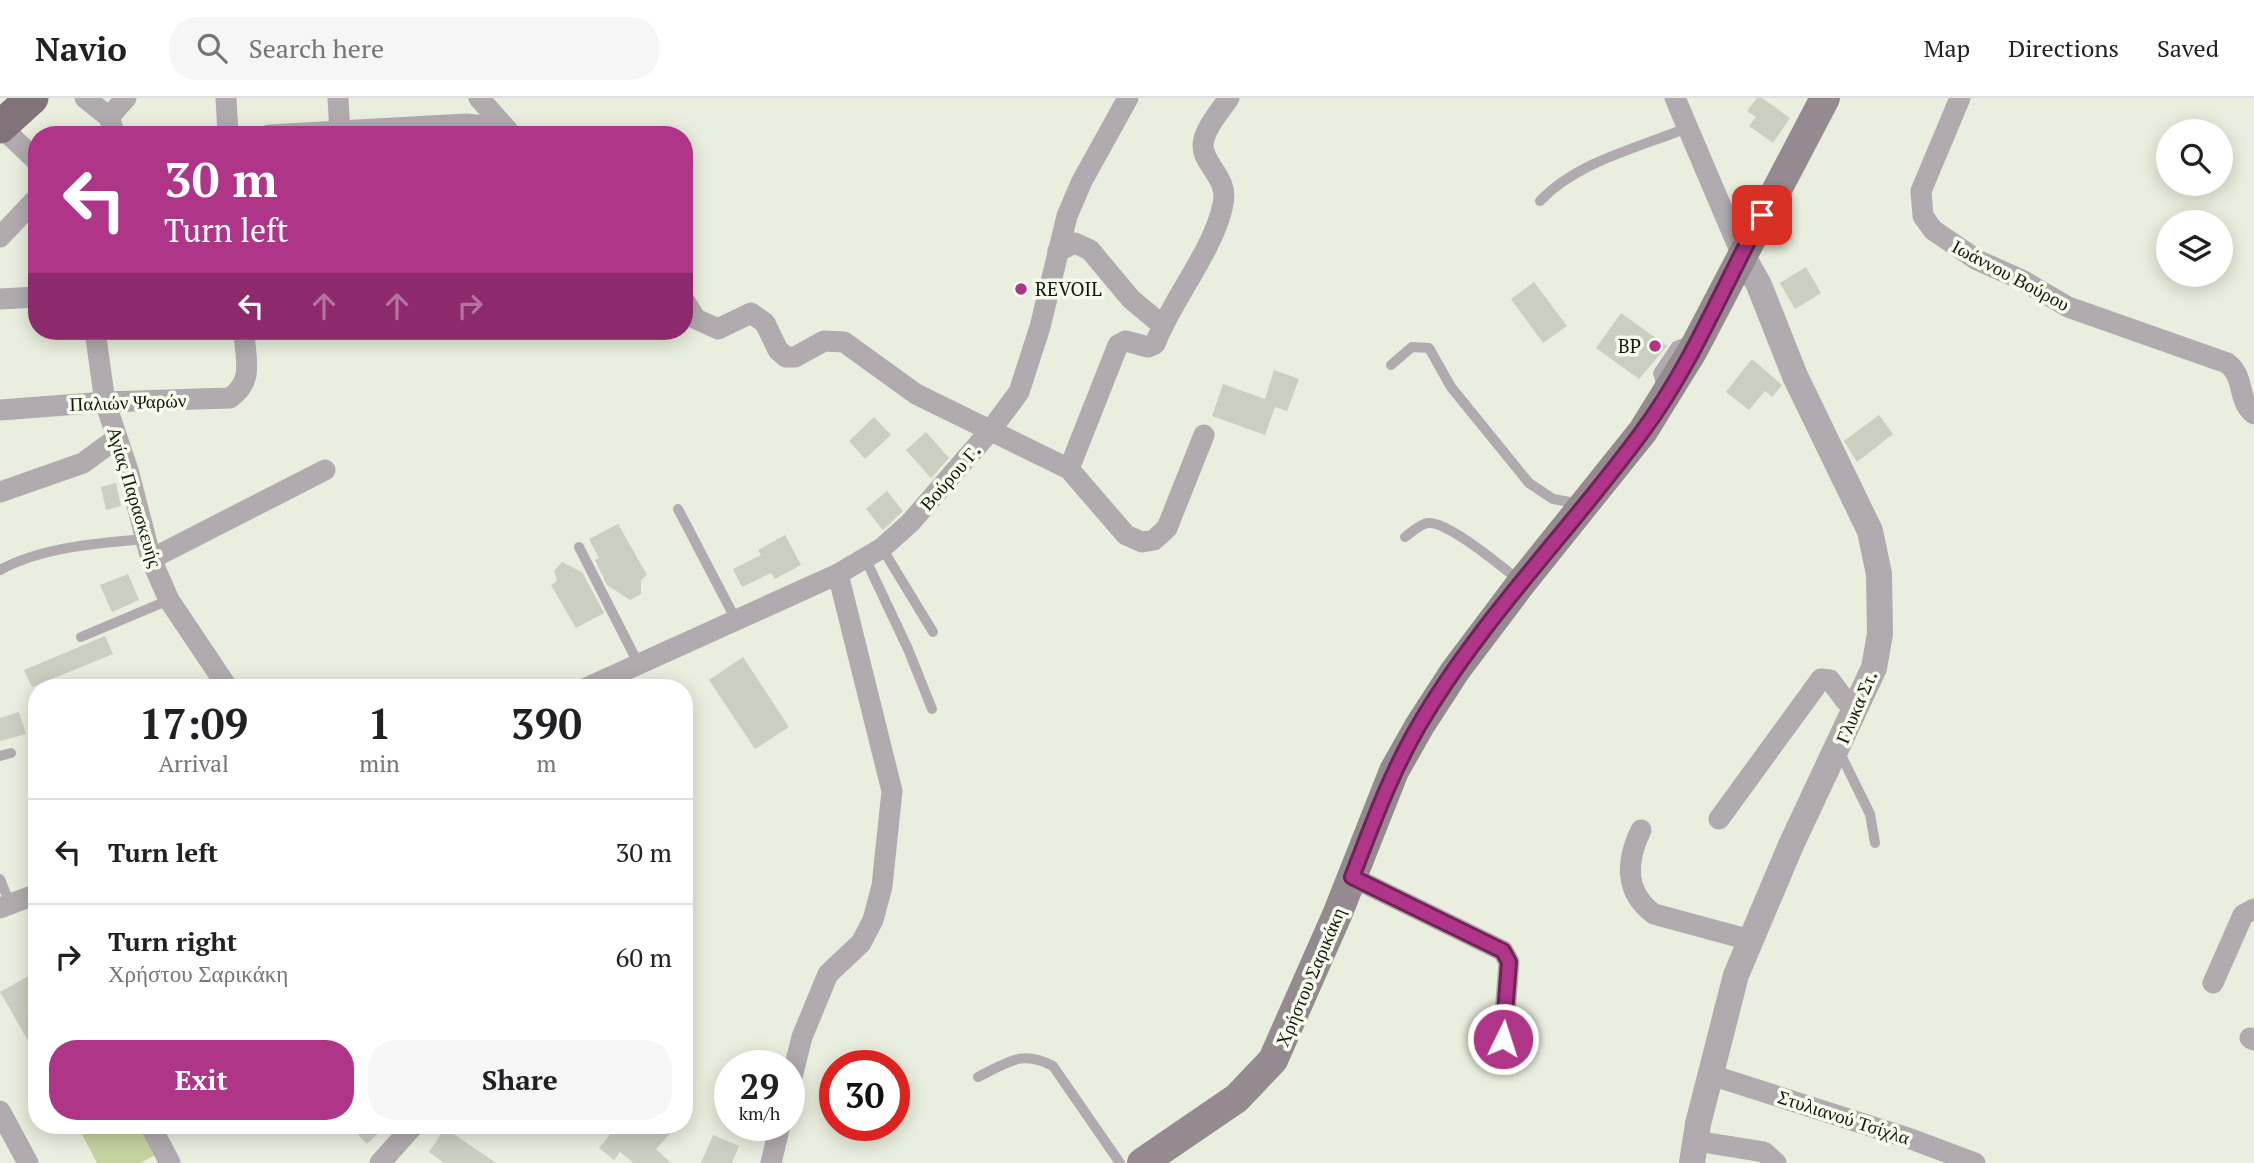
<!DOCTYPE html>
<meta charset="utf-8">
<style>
body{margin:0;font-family:"PT Serif",serif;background:#f6f6f6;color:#202124;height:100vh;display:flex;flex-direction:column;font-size:26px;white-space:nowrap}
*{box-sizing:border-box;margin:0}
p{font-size:23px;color:#757577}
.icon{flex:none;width:38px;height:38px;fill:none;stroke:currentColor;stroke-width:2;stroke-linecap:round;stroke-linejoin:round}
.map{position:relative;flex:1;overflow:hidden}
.details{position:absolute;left:28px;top:581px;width:665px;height:455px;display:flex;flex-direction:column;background:#fff;border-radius:28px;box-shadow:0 4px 18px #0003}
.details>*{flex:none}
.guide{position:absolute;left:28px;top:28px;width:665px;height:214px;border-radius:28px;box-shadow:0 4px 18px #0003;background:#af3588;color:#fff;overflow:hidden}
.tools{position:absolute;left:2156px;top:21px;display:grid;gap:14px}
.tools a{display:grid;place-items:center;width:77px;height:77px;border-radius:50%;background:#fff;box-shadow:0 4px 18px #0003;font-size:35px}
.speed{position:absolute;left:714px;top:952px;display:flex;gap:14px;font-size:35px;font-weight:700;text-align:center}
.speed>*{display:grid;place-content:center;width:91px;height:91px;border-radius:50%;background:#fff;box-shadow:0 4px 18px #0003;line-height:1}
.speed small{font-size:18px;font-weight:400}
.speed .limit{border:10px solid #d22;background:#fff;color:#111}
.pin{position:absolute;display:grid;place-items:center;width:60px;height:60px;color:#fff;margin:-30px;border-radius:14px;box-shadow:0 4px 10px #0006}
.me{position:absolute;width:77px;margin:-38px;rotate:4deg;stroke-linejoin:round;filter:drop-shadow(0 0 5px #0008)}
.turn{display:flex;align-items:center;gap:24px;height:147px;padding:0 21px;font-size:32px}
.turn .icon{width:91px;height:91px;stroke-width:2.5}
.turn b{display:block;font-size:49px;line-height:60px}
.lanes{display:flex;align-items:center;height:66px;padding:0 21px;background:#0003;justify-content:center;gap:35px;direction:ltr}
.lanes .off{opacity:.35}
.eta{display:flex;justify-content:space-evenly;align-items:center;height:119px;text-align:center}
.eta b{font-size:42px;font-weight:600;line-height:49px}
.cta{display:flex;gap:14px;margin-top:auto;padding:14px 21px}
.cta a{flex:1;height:80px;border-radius:28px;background:#af3588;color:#fff;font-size:28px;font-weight:600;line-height:80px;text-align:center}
.cta a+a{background:#f6f6f6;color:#202124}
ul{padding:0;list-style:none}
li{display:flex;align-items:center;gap:21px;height:105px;padding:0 21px;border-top:2px solid #e0e0e0}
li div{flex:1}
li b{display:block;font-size:26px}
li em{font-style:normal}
header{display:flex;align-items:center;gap:42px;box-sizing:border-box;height:98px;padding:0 35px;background:#fff;border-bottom:2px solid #e0e0e0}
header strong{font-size:33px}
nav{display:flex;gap:38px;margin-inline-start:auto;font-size:24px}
.search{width:490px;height:63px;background:#f6f6f6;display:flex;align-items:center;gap:18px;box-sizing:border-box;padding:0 24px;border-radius:28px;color:#757577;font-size:26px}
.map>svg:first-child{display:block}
.green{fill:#c4d2a0}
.building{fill:#cbcfc0}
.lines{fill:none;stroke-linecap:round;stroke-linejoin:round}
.service{stroke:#b1aaae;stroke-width:10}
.minor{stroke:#b1aaae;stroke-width:21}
.tertiary{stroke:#b1aaae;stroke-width:26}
.secondary{stroke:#948a90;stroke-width:30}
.primary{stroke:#80737a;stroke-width:33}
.route-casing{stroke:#722258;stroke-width:18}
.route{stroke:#af3588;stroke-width:12}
.poi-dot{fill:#af3588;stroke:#f6fbeb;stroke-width:2.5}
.labels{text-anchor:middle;stroke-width:7;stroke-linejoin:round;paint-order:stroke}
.street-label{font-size:19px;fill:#13150f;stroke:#f6fbeb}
.poi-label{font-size:19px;fill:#13150f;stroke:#f6fbeb;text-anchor:start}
</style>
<header>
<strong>Navio</strong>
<div class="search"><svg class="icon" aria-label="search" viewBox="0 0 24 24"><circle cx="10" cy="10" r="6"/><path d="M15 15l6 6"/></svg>Search here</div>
<nav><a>Map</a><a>Directions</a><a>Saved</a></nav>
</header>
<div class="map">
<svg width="2254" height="1065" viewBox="0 0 2254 1065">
<rect width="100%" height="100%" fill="#e9eede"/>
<polygon class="green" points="77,1027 140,1027 155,1057 140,1065 97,1065"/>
<g class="building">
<polygon points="1757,0 1762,0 1790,20 1773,45 1749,28 1756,19 1747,13"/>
<polygon points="1806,169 1821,195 1795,211 1780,185"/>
<polygon points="1534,184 1567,228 1543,245 1511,201"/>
<polygon points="1621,215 1667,248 1639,281 1596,250"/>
<polygon points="1752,261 1782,287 1772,299 1765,293 1749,312 1726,294"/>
<polygon points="1274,272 1299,281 1287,313 1275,309 1265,337 1212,318 1223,286 1265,301"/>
<polygon points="1879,317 1893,336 1857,364 1844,343"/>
<polygon points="874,319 891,337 865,361 849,343"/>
<polygon points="926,334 949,360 931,380 906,352"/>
<polygon points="116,385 121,408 106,412 101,389"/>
<polygon points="887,393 903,413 883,432 866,411"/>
<polygon points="618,426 647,477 641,482 641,496 630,502 607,487 595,462 599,460 589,441"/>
<polygon points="785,437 801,467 775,481 771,475 742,489 733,471 761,457 758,452"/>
<polygon points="562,464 582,474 604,515 576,530 551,487 557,483 554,473"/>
<polygon points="128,476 139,502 112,514 100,487"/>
<polygon points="105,538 113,556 32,589 24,572"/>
<polygon points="743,559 789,629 755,651 709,582"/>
<polygon points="19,614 26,636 0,643 0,620"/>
<polygon points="37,873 37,958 0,894"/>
<polygon points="349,1027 387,1027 367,1046"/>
<polygon points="618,1027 678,1027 656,1051 671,1065 634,1065 620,1054 614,1062 599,1050"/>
<polygon points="445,1030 496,1065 444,1065 429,1054"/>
<polygon points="713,1037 739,1048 732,1065 701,1065"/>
</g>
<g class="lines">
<g class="service">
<path d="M1540 103C1577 64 1637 50 1687 30"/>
<polyline points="1391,267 1412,249 1429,250 1451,289 1529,385 1553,401 1581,406"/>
<polyline points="1663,292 1658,275 1676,248 1690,243"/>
<polyline points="678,411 736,522"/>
<path d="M1405 439C1412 434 1420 426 1428 425 1448 423 1503 470 1520 483"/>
<polyline points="579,449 638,565"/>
<polyline points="882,450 933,534"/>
<polyline points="865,460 908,551 932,611"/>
<path d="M0 472C42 449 98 445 145 441"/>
<polyline points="81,539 169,502"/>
<polyline points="1838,651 1870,716 1875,745"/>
<polyline points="0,658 11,655"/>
<polyline points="0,781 10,806"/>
<path d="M978 979C1007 965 1021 951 1053 968L1120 1065"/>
</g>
<g class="minor">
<polyline points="85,0 109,19 115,37"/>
<polyline points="226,0 228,37"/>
<polyline points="338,0 340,37"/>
<polyline points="479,0 510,35"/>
<polyline points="1675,0 1741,155"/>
<path d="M1960 0 1921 93 1923 118 1933 132 1977 162 2022 182 2068 209 2227 265C2246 279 2236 301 2254 316"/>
<polyline points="109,19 126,0"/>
<polyline points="0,28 37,63"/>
<polyline points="269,37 466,26 485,28 506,37"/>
<polyline points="0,139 37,100"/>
<polyline points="1058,153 1075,145 1090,152 1131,201 1162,227"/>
<polyline points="0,201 37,199"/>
<polyline points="684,202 696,221 718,231 751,215 765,225 778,252 786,259 795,259 824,243 844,244 916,296 1069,371 1126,437 1142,444 1154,442 1167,430 1204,337"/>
<polyline points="95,233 105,304 128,372 151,461 169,502 228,590"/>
<path d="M0 312 105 304 230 300C255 282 245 261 244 233"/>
<path d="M1069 371 1118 247 1126 243 1148 249 1155 246C1172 201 1214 152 1223 106 1229 79 1203 68 1203 47 1204 31 1220 13 1229 0"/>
<polyline points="0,394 83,365 117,340"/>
<polyline points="151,461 325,372"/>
<polyline points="586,590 838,476 882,450 910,425 990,333 1019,294 1040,229 1067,118 1082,83 1128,0"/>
<polyline points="1719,721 1821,581 1830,582 1845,602 1856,610"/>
<path d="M1641 732C1626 763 1624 794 1654 816L1750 842"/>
<polyline points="1352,779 1503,853 1509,864 1503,941"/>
<polyline points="0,810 37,796"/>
<polyline points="2213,885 2243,817 2254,811"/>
<polyline points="2250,940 2254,942"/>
<polyline points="1711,977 1911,1041 1975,1065"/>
<polyline points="789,991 802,939 828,876 861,845 873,822 882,788 892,693 838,476"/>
<polyline points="0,1013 28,1065"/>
<polyline points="150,1027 170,1065"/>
<polyline points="1696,1043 1764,1054 1776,1065"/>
<polyline points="380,1065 414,1027"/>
<polyline points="771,1065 780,1027"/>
</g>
<polyline class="tertiary" points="1692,1065 1698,1026 1736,877 1791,747 1874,570 1880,536 1879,476 1870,433 1795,278 1759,187 1741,155"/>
<polyline class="secondary" points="1142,1065 1237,1000 1273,962 1337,817 1394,673 1420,627 1455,573 1522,484 1643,333 1693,252 1825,0"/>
<polyline class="primary" points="0,29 32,0"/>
</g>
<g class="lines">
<g class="route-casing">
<path id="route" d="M1503 941 1509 864 1503 853 1352 779C1372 728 1390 677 1418 629 1480 522 1569 434 1642 334 1691 268 1723 189 1762 117"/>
</g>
<use href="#route" class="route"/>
</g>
<g class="poi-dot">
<circle cx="1021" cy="191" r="7"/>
<circle cx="1655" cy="248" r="7"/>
</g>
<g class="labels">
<g class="street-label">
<text transform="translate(2011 177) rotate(28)" y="7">Ιωάννου Βούρου</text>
<text transform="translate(128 304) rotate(-2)" y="7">Παλιών Ψαρών</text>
<text transform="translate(950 379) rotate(-49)" y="7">Βούρου Γ.</text>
<text transform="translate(135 399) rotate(73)" y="7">Αγίας Παρασκευής</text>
<text transform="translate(1856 609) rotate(-67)" y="7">Γλυκα Στ.</text>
<text transform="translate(1310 879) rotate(-67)" y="7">Χρήστου Σαρικάκη</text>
<text transform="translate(1844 1019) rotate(18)" y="7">Στυλιανού Τσίχλα</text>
</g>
<g class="poi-label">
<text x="1035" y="198">REVOIL</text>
<text x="1641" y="255" text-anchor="end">BP</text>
</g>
</g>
</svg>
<div class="tools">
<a><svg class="icon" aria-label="search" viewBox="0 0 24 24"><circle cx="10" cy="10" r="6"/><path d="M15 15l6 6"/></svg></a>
<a><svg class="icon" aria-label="layers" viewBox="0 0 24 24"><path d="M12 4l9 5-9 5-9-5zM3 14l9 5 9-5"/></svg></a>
</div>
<div class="speed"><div>29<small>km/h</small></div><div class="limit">30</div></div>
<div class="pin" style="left:1762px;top:117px;background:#d93025"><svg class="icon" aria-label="arrive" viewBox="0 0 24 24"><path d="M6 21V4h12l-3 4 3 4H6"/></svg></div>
<svg class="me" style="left:1503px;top:941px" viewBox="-20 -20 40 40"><circle r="17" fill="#af3588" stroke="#fff" stroke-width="3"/><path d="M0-11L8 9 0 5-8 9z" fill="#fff"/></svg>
<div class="guide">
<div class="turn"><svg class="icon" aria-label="left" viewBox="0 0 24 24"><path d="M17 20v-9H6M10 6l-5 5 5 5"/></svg><div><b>30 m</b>Turn left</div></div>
<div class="lanes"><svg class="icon" aria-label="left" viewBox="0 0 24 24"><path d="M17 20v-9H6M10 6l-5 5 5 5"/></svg><svg class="icon off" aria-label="ahead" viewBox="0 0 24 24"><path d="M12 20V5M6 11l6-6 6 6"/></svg><svg class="icon off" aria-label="ahead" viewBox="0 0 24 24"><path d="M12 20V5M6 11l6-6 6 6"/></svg><svg class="icon off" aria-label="right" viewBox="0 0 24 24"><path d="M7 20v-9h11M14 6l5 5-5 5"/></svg></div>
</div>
<section class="details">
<div class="eta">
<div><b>17:09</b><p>Arrival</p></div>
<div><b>1</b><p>min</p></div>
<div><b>390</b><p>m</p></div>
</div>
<ul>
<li><svg class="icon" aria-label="left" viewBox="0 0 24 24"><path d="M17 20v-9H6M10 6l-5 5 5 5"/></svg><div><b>Turn left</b></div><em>30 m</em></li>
<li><svg class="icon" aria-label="right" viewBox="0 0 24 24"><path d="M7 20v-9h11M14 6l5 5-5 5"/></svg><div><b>Turn right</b><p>Χρήστου Σαρικάκη</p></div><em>60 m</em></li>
</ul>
<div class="cta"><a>Exit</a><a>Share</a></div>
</section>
</div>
